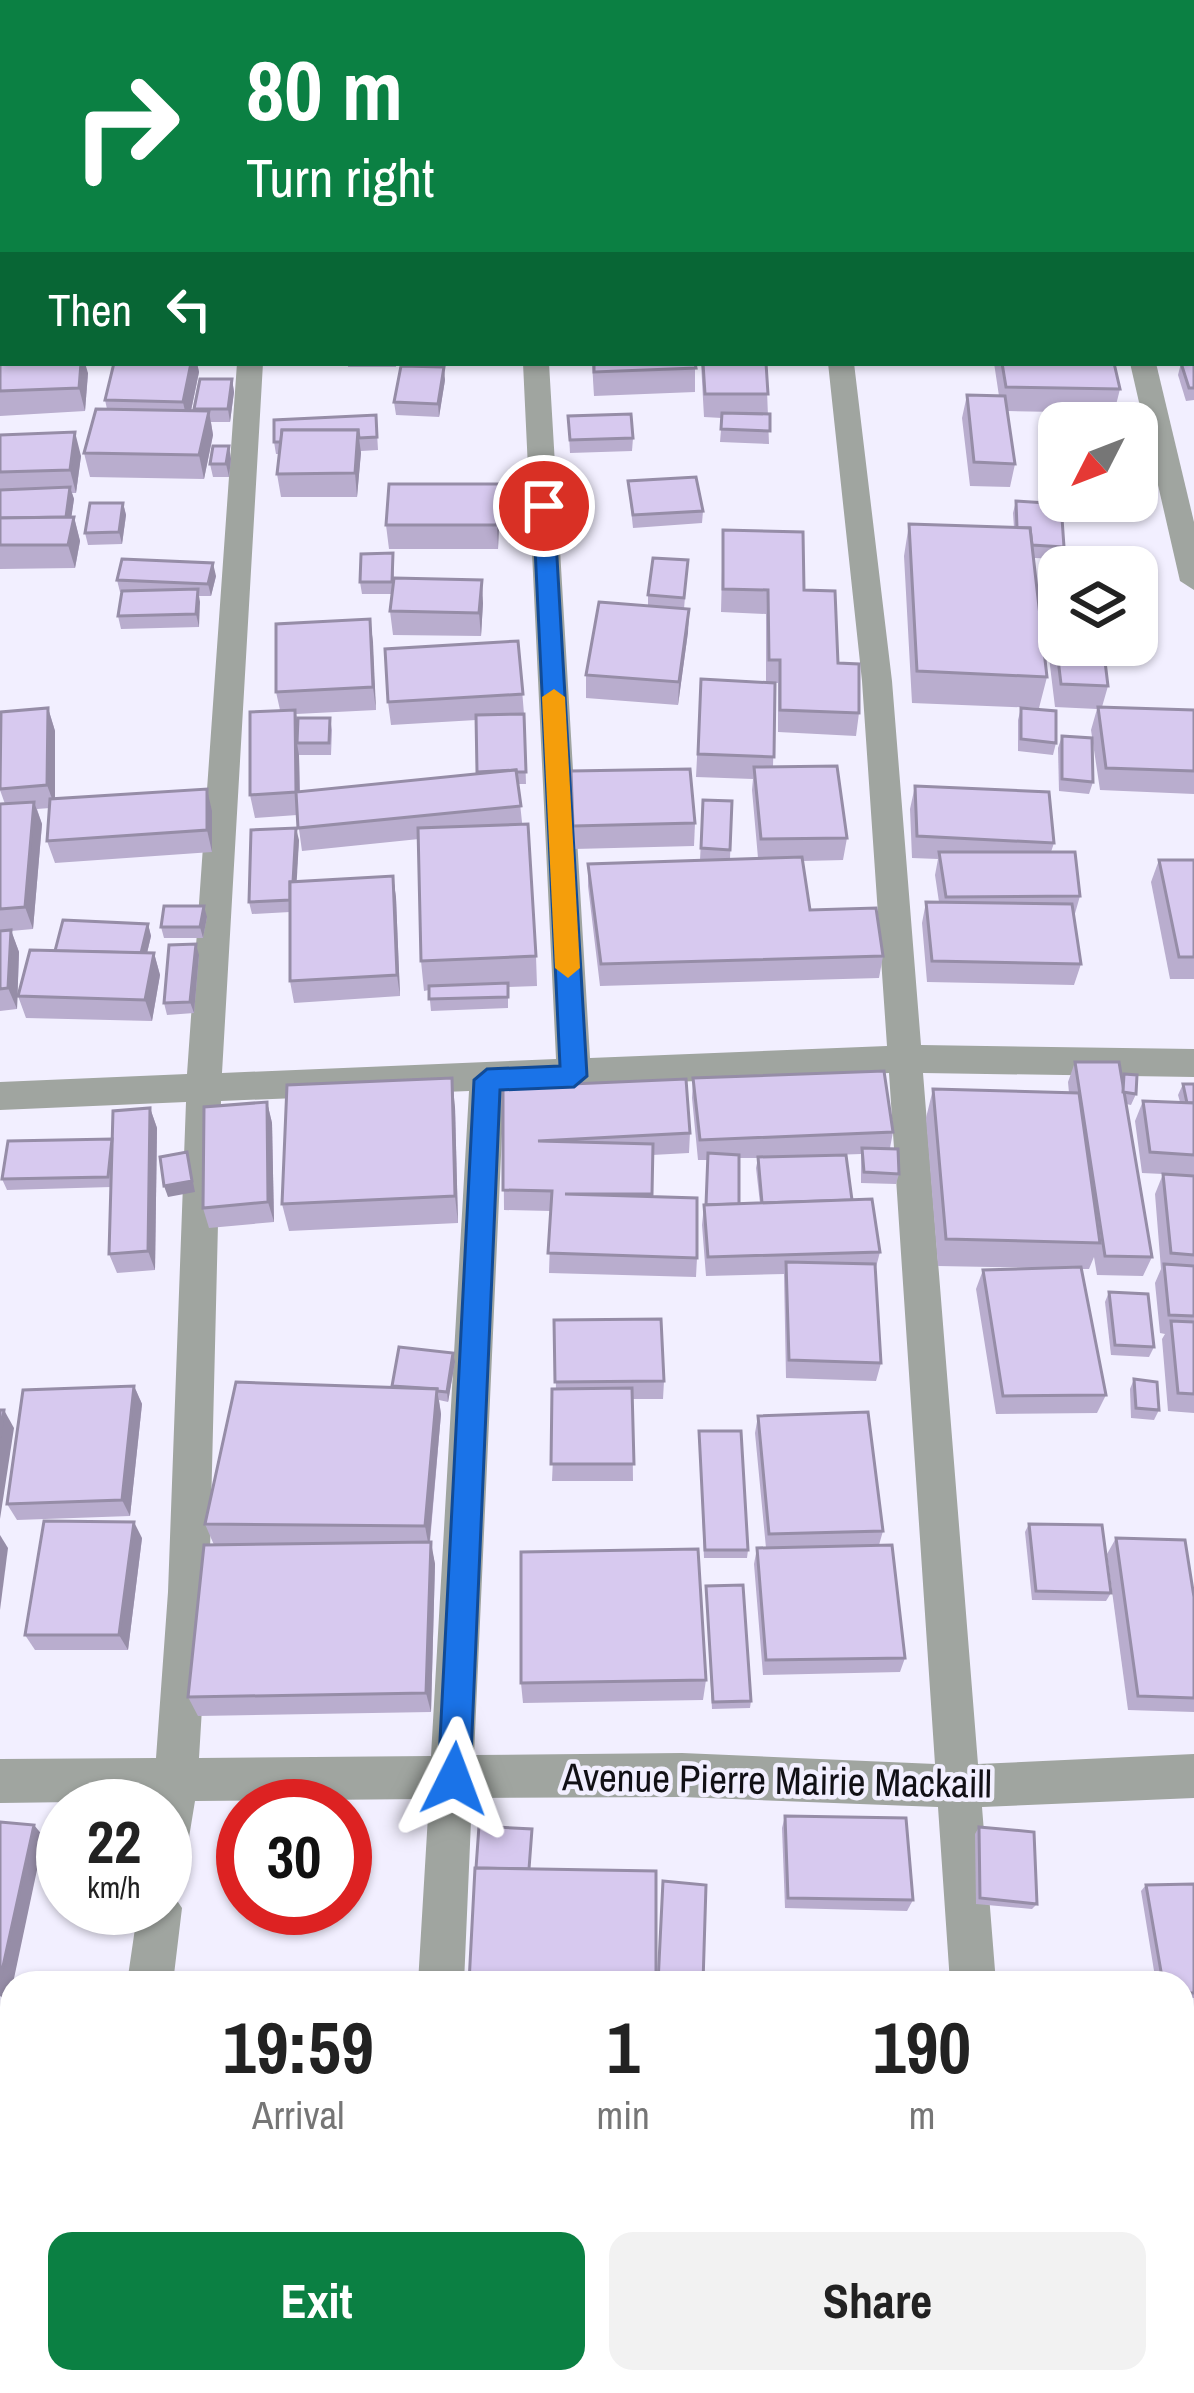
<!DOCTYPE html>
<style>
body{margin:0;font-family:"Archivo Narrow",sans-serif;background:#f2f2f2;color:#222;height:100vh;display:flex;flex-direction:column;font-size:45px;white-space:nowrap}
*{box-sizing:border-box;margin:0}
p{font-size:39px;color:#767676}
.icon{flex:none;width:66px;height:66px;fill:none;stroke:currentColor;stroke-width:2;stroke-linecap:round;stroke-linejoin:round}
.map{position:relative;flex:1;overflow:hidden}
.sheet{position:absolute;left:0px;top:1971px;width:1194px;height:423px;display:flex;flex-direction:column;background:#fff;border-radius:36px 36px 0 0;box-shadow:0 3px 9px #0004}
.sheet>*{flex:none}
.banner{position:absolute;left:0px;top:0px;width:1194px;height:366px;box-shadow:0 3px 9px #0004;background:#0b8043;color:#fff;overflow:hidden}
.needle{width:78px;rotate:228deg}
.fabs{position:absolute;left:1038px;top:402px;display:grid;gap:24px}
.fabs a{display:grid;place-items:center;width:120px;height:120px;border-radius:24px;background:#fff;box-shadow:0 3px 9px #0004;font-size:60px}
.speed{position:absolute;left:36px;top:1779px;display:flex;gap:24px;font-size:60px;font-weight:700;text-align:center}
.speed>*{display:grid;place-content:center;width:156px;height:156px;border-radius:50%;background:#fff;box-shadow:0 3px 9px #0004;line-height:1}
.speed small{font-size:30px;font-weight:400}
.speed .limit{border:18px solid #d22;background:#fff;color:#111}
.pin{position:absolute;display:grid;place-items:center;width:102px;height:102px;color:#fff;margin:-51px;border:6px solid #fff;border-radius:50%;box-shadow:0 3px 12px #0007}
.me{position:absolute;width:132px;margin:-66px;rotate:3deg;stroke-linejoin:round;filter:drop-shadow(0 0 9px #0008)}
.turn{display:flex;align-items:center;gap:42px;height:252px;padding:0 48px;font-size:54px}
.turn .icon{width:156px;height:156px;stroke-width:2.5}
.turn b{display:block;font-size:84px;line-height:102px}
.then{display:flex;align-items:center;height:114px;padding:0 48px;background:#0003;gap:24px;font-size:45px}
.eta{display:flex;justify-content:space-evenly;align-items:center;height:204px;text-align:center}
.eta b{font-size:72px;font-weight:700;line-height:84px}
.action{display:flex;gap:24px;margin-top:auto;padding:24px 48px}
.action a{flex:1;height:138px;border-radius:24px;background:#0b8043;color:#fff;font-size:48px;font-weight:700;line-height:138px;text-align:center}
.action a+a{background:#f2f2f2;color:#222}
.map>svg:first-child{display:block}
.lines{fill:none;stroke-linecap:round;stroke-linejoin:round}
.street{fill:#a0a5a0;fill-rule:evenodd}
.wall{fill:#b9adce;fill-rule:evenodd}
.shaded-wall{fill:#968da7}
.building{fill:#d7c9ef;stroke:#968da7;stroke-width:3}
.route{fill:#1a73e8;stroke:#114b97;stroke-width:3}
.slow{fill:#f59e0b}
.labels{text-anchor:middle;stroke-width:9;stroke-linejoin:round;paint-order:stroke}
.street-label{font-size:39px;fill:#111015;stroke:#f2efff}
</style>
<div class="map">
<svg width="1194" height="2393" viewBox="0 0 1194 2393">
<rect width="100%" height="100%" fill="#f2efff"/>
<g class="lines">
<g class="street">
<polygon points="267,0 289,0 266,3"/>
<rect x="520" y="0" width="22" height="3"/>
<polygon points="772,0 794,0 795,3 773,3"/>
<polygon points="1036,0 1058,0 1059,3 1037,3"/>
<rect x="1191" y="225" width="3" height="14"/>
<rect x="0" y="236" width="3" height="14"/>
<path d="M237 363H263L222 1073 556 1059 523 363H549L590 1058 887 1046 862 681 828 363H854L892 681 921 1045 1194 1049V1077L923 1073 978 1764 1194 1754V1798L982 1807 996 1983H950L938 1807 682 1797 472 1798 464 1983H418L429 1799 195 1801 181 1886 170 1890 182 1908 173 1983H127L138 1908H165V1806H151V1801L0 1803V1759L156 1758 168 1592 186 1102 0 1110V1082L187 1074ZM889 1073 935 1764 682 1753 474 1755 504 1089ZM469 1091 431 1756 199 1758 209 1592 221 1101Z"/>
<polygon points="1130,363 1156,363 1194,522 1194,590 1180,581"/>
<polygon points="71,2382 121,2382 119,2393 69,2393"/>
<rect x="391" y="2382" width="50" height="11"/>
<rect x="980" y="2382" width="50" height="11"/>
</g>
</g>
<g class="wall">
<polygon points="283,0 384,0 384,3 328,3 327,1 327,3 284,3"/>
<rect x="612" y="0" width="154" height="3"/>
<polygon points="1061,0 1136,0 1135,3 1062,3"/>
<polygon points="1164,0 1194,0 1194,5 1191,3 1165,3"/>
<rect x="1191" y="68" width="3" height="89"/>
<polygon points="1194,277 1194,337 1191,337 1191,278"/>
<polygon points="0,354 88,373 85,411 0,416"/>
<polygon points="1194,362 1194,400 1186,401 1178,375 1181,363"/>
<polygon points="114,363 197,363 199,372 191,411 195,411 232,379 234,392 230,422 211,422 213,435 204,479 90,477 84,453 107,409 105,400"/>
<rect x="348" y="363" width="48" height="4"/>
<polygon points="592,363 695,363 695,392 594,396"/>
<polygon points="701,363 766,363 769,444 720,442 722,418 704,417"/>
<polygon points="994,363 1114,363 1120,389 1114,413 1008,411 1015,464 1010,487 970,486 962,418 967,395 999,396"/>
<polygon points="445,380 439,417 396,415 394,402"/>
<polygon points="376,415 378,450 361,451 357,497 281,497 277,474 280,454 276,454 274,442"/>
<polygon points="568,416 633,438 632,451 570,453"/>
<polygon points="0,435 81,456 76,493 72,493 74,499 71,517 74,517 80,541 75,568 0,569"/>
<polygon points="231,459 229,477 213,477 210,464"/>
<polygon points="628,481 703,511 702,523 633,528"/>
<polygon points="499,484 498,549 389,549 386,525"/>
<polygon points="1016,501 1064,547 1061,559 1034,558 1047,677 1039,708 912,703 904,556 909,524 1014,528 1013,513"/>
<polygon points="123,503 126,515 122,544 88,545 85,533"/>
<polygon points="723,530 804,590 859,713 856,736 778,732 778,683 775,683 773,767 847,838 843,860 803,861 810,910 883,956 879,978 600,986 588,886 588,864 700,860 703,800 732,801 730,859 758,858 752,790 753,779 696,777 701,679 766,683 766,614 721,612"/>
<polygon points="393,553 394,578 483,603 481,636 393,635 390,611 392,594 362,594 360,582"/>
<polygon points="688,560 684,609 689,609 688,632 678,705 586,698 586,675 648,606 648,595"/>
<polygon points="216,576 211,596 199,596 199,627 121,629 118,616 122,592 120,592 117,580"/>
<polygon points="1053,618 1108,686 1102,707 1194,710 1194,794 1100,790 1091,730 1097,709 1055,707 1047,641"/>
<polygon points="370,619 376,710 296,714 298,723 330,718 332,730 331,755 299,755 300,792 478,774 476,720 391,725 388,702 518,641 524,714 526,784 518,784 536,956 537,986 508,987 508,1008 431,1011 429,990 424,991 421,961 419,839 302,851 297,815 255,818 250,795 280,710 276,692"/>
<polygon points="48,708 55,731 55,799 212,811 212,852 55,863 47,841 50,808 37,809 42,824 33,929 11,931 19,952 17,1009 0,1011 0,804 5,804 0,790"/>
<polygon points="1021,708 1056,743 1053,755 1018,751 1018,720"/>
<polygon points="1062,736 1093,782 1089,794 1059,791 1058,748"/>
<polygon points="571,771 695,823 694,846 574,849"/>
<polygon points="915,786 1054,843 1051,852 1080,896 1074,917 1081,964 1074,985 927,982 922,923 926,902 939,902 935,875 938,859 912,858 910,809"/>
<polygon points="299,840 296,881 393,876 396,898 400,996 294,1003 290,981 290,912 252,914 249,902"/>
<polygon points="1159,860 1194,860 1194,979 1170,979 1151,882"/>
<polygon points="207,917 203,938 164,938 161,927"/>
<polygon points="148,924 151,936 147,953 154,953 160,975 152,1021 26,1018 18,996 55,951"/>
<polygon points="199,955 194,1013 167,1015 164,1003"/>
<polygon points="1075,1062 1122,1079 1124,1074 1136,1094 1131,1105 1126,1104 1152,1257 1143,1276 1097,1275 1094,1257 1089,1269 1081,1269 1106,1395 1097,1413 996,1414 976,1289 983,1270 1038,1268 938,1266 926,1118 933,1089 1069,1093 1068,1082"/>
<path d="M693 1078 893 1132 890 1148 899 1174 896 1184 861 1183V1154L775 1157 852 1200 880 1252 875 1271 881 1363 876 1381 786 1378 784 1274 706 1276 702 1225 704 1205H706L708 1160H698L692 1098ZM739 1158H758L756 1168 760 1203 739 1204Z"/>
<polygon points="1183,1084 1194,1084 1194,1413 1168,1411 1162,1339 1165,1334 1160,1333 1155,1283 1161,1269 1155,1194 1163,1174 1142,1173 1135,1121 1143,1101 1180,1102 1178,1095"/>
<polygon points="503,1087 690,1133 689,1153 652,1155 652,1197 697,1258 696,1277 549,1273 551,1211 504,1210"/>
<polygon points="267,1102 272,1123 274,1222 209,1228 203,1208"/>
<polygon points="455,1107 458,1223 289,1231 282,1204"/>
<polygon points="150,1108 157,1128 155,1270 117,1273 109,1254 111,1187 7,1190 2,1179 112,1139"/>
<polygon points="1109,1292 1154,1347 1149,1357 1111,1355 1105,1302"/>
<polygon points="554,1320 664,1381 663,1399 632,1399 633,1481 552,1481 556,1389"/>
<polygon points="455,1362 448,1402 439,1400 441,1414 430,1542 435,1564 431,1712 198,1716 188,1697 214,1545 205,1524 392,1388"/>
<polygon points="1134,1379 1159,1410 1154,1420 1131,1418 1130,1389"/>
<polygon points="134,1386 142,1404 130,1516 17,1520 7,1504"/>
<polygon points="758,1416 883,1531 879,1545 905,1658 900,1672 763,1675 754,1564 757,1548 766,1548 755,1433"/>
<polygon points="699,1431 748,1550 747,1558 704,1558"/>
<polygon points="1029,1524 1111,1593 1106,1601 1032,1600 1025,1532"/>
<polygon points="142,1538 128,1650 35,1650 25,1635"/>
<polygon points="1116,1538 1194,1597 1194,1712 1128,1710 1107,1554"/>
<polygon points="706,1586 751,1701 750,1708 712,1709"/>
<polygon points="706,1680 703,1700 523,1703 521,1683"/>
<polygon points="785,1816 913,1900 907,1911 785,1908 782,1828"/>
<polygon points="979,1827 1037,1904 1032,1909 976,1904 975,1834"/>
<polygon points="1194,1884 1194,1998 1182,1998 1182,1983 1156,1983 1141,1891 1146,1885"/>
<polygon points="1182,2017 1194,2017 1194,2195 1182,2194"/>
</g>
<g class="shaded-wall">
<polygon points="81,363 85,363 88,373 85,411 79,388"/>
<polygon points="191,363 197,363 199,372 188,425 183,402"/>
<polygon points="444,367 445,380 439,417 438,404"/>
<polygon points="232,379 234,392 230,422 228,409"/>
<polygon points="209,411 213,435 204,479 199,455"/>
<polygon points="358,430 361,453 357,497 355,473"/>
<polygon points="75,432 81,456 76,493 70,470"/>
<polygon points="229,446 231,459 229,477 226,464"/>
<polygon points="499,484 500,508 498,549 497,525"/>
<polygon points="70,487 74,499 69,534 66,521"/>
<polygon points="123,503 126,515 122,544 119,532"/>
<polygon points="74,517 80,541 75,568 68,545"/>
<polygon points="213,563 216,576 211,596 208,584"/>
<polygon points="482,580 483,603 481,636 479,613"/>
<polygon points="198,589 200,602 199,627 196,614"/>
<polygon points="689,609 688,632 678,705 679,682"/>
<polygon points="370,619 373,642 376,710 373,687"/>
<polygon points="48,708 55,731 55,807 47,785"/>
<polygon points="295,710 299,732 297,743 299,755 300,815 296,792"/>
<polygon points="207,789 212,811 212,852 207,830"/>
<polygon points="34,802 42,824 33,929 25,907"/>
<polygon points="296,828 299,840 295,912 292,900"/>
<polygon points="393,876 396,898 400,996 397,975"/>
<polygon points="204,906 207,917 203,938 200,927"/>
<polygon points="148,924 151,936 143,970 140,958"/>
<polygon points="11,930 19,952 17,1009 8,988"/>
<polygon points="196,944 199,955 194,1013 190,1002"/>
<polygon points="154,953 160,975 152,1021 145,1000"/>
<polygon points="452,1078 455,1107 458,1223 455,1196"/>
<polygon points="267,1102 272,1123 274,1222 268,1202"/>
<polygon points="150,1108 157,1128 155,1270 148,1251"/>
<polygon points="187,1152 195,1192 168,1197 164,1186"/>
<polygon points="453,1353 455,1362 448,1402 447,1392"/>
<polygon points="134,1386 142,1404 130,1516 122,1500"/>
<polygon points="437,1389 441,1414 429,1548 425,1526"/>
<polygon points="4,1410 14,1428 0,1519 0,1437"/>
<polygon points="134,1522 142,1538 128,1650 119,1635"/>
<polygon points="0,1535 8,1548 0,1610"/>
<polygon points="431,1542 435,1564 431,1712 426,1693"/>
<polygon points="34,1825 44,1837 9,2002 0,1996 0,1980"/>
<polygon points="12,2377 12,2382 24,2382 21,2393 8,2393"/>
<polygon points="262,2382 269,2382 267,2393 260,2392"/>
</g>
<g class="building">
<polygon points="28,0 129,0 129,3 27,3"/>
<polygon points="286,0 326,0 327,3 286,3"/>
<polygon points="663,0 751,0 752,3 663,3"/>
<polygon points="815,0 895,0 896,3 816,3"/>
<polygon points="927,0 1017,0 1018,3 928,3"/>
<rect x="1191" y="34" width="3" height="19"/>
<rect x="1191" y="68" width="3" height="23"/>
<rect x="1191" y="94" width="3" height="39"/>
<polygon points="1191,280 1194,280 1194,313 1191,314"/>
<polygon points="3,353 3,363 81,363 79,388 0,391 0,354"/>
<polygon points="1191,362 1194,362 1194,388 1189,388 1181,363"/>
<polygon points="114,363 191,363 183,402 105,400"/>
<polygon points="594,363 695,363 696,368 594,372"/>
<polygon points="703,363 766,363 768,394 705,394"/>
<polygon points="1002,363 1114,363 1120,389 1006,387"/>
<polygon points="401,366 444,367 438,404 394,402"/>
<polygon points="200,379 232,379 228,409 194,409"/>
<polygon points="967,395 1005,396 1015,464 974,462"/>
<polygon points="96,409 209,411 199,455 84,453"/>
<polygon points="722,413 770,414 770,431 721,429"/>
<polygon points="631,414 633,438 570,440 568,416"/>
<polygon points="376,415 377,437 359,438 358,430 282,430 281,442 274,442 274,420"/>
<polygon points="282,430 358,430 355,473 277,474"/>
<polygon points="75,432 70,470 0,472 0,435"/>
<polygon points="213,446 229,446 226,464 210,464"/>
<polygon points="696,477 703,511 633,515 628,481"/>
<polygon points="389,484 499,484 497,525 386,525"/>
<polygon points="70,487 66,517 0,518 0,490"/>
<polygon points="1016,501 1061,504 1064,547 1032,545 1030,528 1017,528"/>
<polygon points="90,503 123,503 119,532 85,533"/>
<polygon points="74,517 68,545 0,545 0,518"/>
<polygon points="909,524 1030,528 1047,677 917,671"/>
<polygon points="723,530 803,532 804,590 835,591 838,663 859,664 859,713 780,710 780,660 769,660 768,590 723,589"/>
<polygon points="393,553 392,582 360,582 361,554"/>
<polygon points="653,558 688,560 684,598 648,595"/>
<polygon points="122,559 213,563 208,584 117,580"/>
<polygon points="394,578 482,580 479,613 390,611"/>
<polygon points="198,589 196,614 118,616 122,591"/>
<polygon points="599,602 689,609 679,682 586,675"/>
<polygon points="1053,618 1059,618 1059,645 1103,645 1108,686 1061,684"/>
<polygon points="370,619 373,687 276,692 276,624"/>
<polygon points="518,641 523,694 388,702 385,649"/>
<polygon points="701,679 775,683 774,757 698,754"/>
<polygon points="1098,707 1194,710 1194,771 1106,768"/>
<polygon points="48,708 47,785 0,789 1,712"/>
<polygon points="1021,708 1056,711 1056,743 1021,739"/>
<polygon points="295,710 296,792 250,795 250,712"/>
<polygon points="524,714 526,772 516,772 516,770 477,772 476,715"/>
<polygon points="298,718 330,718 329,743 297,743"/>
<polygon points="1062,736 1092,738 1093,782 1062,779"/>
<polygon points="837,766 847,838 761,839 754,767"/>
<polygon points="690,769 695,823 573,826 571,771"/>
<polygon points="516,770 521,806 298,828 296,792"/>
<polygon points="915,786 1049,792 1054,843 917,836"/>
<polygon points="207,789 207,830 47,841 50,799"/>
<polygon points="703,800 732,801 730,850 701,848"/>
<polygon points="34,802 25,907 0,909 0,804"/>
<polygon points="528,824 536,956 421,961 418,828"/>
<polygon points="296,828 293,882 290,882 290,900 249,902 251,830"/>
<polygon points="939,852 1075,852 1080,896 946,897"/>
<polygon points="802,857 810,910 876,908 883,956 601,964 588,864"/>
<polygon points="1159,860 1194,860 1194,957 1179,957"/>
<polygon points="393,876 397,975 290,981 290,882"/>
<polygon points="926,902 1072,904 1081,964 932,961"/>
<polygon points="164,906 204,906 200,927 161,927"/>
<polygon points="63,920 148,924 141,953 55,951"/>
<polygon points="11,930 8,988 0,989 0,931"/>
<polygon points="196,944 190,1002 164,1003 169,945"/>
<polygon points="30,950 154,953 145,1000 18,996"/>
<polygon points="508,983 508,997 429,999 429,986"/>
<polygon points="1075,1062 1119,1062 1152,1257 1105,1256"/>
<polygon points="884,1071 893,1132 700,1140 693,1078"/>
<polygon points="1124,1074 1137,1075 1136,1094 1123,1092"/>
<polygon points="452,1078 455,1196 282,1204 287,1085"/>
<polygon points="686,1079 690,1133 538,1141 653,1144 652,1194 565,1194 697,1198 697,1258 548,1253 552,1191 503,1190 503,1087"/>
<polygon points="1183,1084 1194,1084 1194,1103 1187,1103"/>
<polygon points="933,1089 1079,1093 1100,1243 946,1239"/>
<polygon points="1143,1101 1194,1103 1194,1155 1150,1152"/>
<polygon points="267,1102 268,1202 203,1208 204,1107"/>
<polygon points="150,1108 148,1251 109,1254 113,1111"/>
<polygon points="112,1139 108,1177 2,1179 8,1141"/>
<polygon points="862,1148 898,1149 899,1174 864,1172"/>
<polygon points="187,1152 192,1181 164,1186 160,1157"/>
<polygon points="708,1153 739,1155 739,1204 706,1205"/>
<polygon points="846,1155 852,1200 762,1203 758,1157"/>
<polygon points="1163,1174 1194,1176 1194,1255 1171,1253"/>
<polygon points="872,1199 880,1252 708,1257 704,1205"/>
<polygon points="786,1262 875,1264 881,1363 789,1360"/>
<polygon points="1164,1264 1194,1266 1194,1316 1169,1315"/>
<polygon points="1081,1267 1106,1395 1003,1396 983,1270"/>
<polygon points="1109,1292 1148,1294 1154,1347 1115,1345"/>
<polygon points="661,1319 664,1381 555,1382 554,1320"/>
<polygon points="1171,1321 1194,1322 1194,1394 1178,1393"/>
<polygon points="399,1347 453,1353 447,1392 437,1391 437,1389 392,1386"/>
<polygon points="1134,1379 1157,1382 1159,1410 1136,1408"/>
<polygon points="236,1382 437,1389 425,1526 205,1524"/>
<polygon points="134,1386 122,1500 7,1504 23,1390"/>
<polygon points="632,1388 634,1464 551,1464 552,1389"/>
<polygon points="0,1410 4,1410 0,1437"/>
<polygon points="868,1412 883,1531 769,1534 758,1416"/>
<polygon points="699,1431 741,1431 748,1550 705,1550"/>
<polygon points="44,1521 134,1522 119,1635 25,1635"/>
<polygon points="1029,1524 1102,1525 1111,1593 1036,1591"/>
<polygon points="1116,1538 1185,1540 1194,1597 1194,1698 1138,1696"/>
<polygon points="431,1542 426,1693 188,1697 204,1545"/>
<polygon points="892,1545 905,1658 766,1660 757,1548"/>
<polygon points="698,1549 706,1680 521,1683 521,1552"/>
<polygon points="743,1585 751,1701 713,1702 706,1586"/>
<polygon points="785,1816 906,1818 913,1900 788,1898"/>
<polygon points="0,1822 34,1825 0,1980"/>
<polygon points="479,1826 532,1829 529,1869 476,1868"/>
<polygon points="979,1827 1034,1832 1037,1904 980,1898"/>
<polygon points="475,1868 656,1871 656,1983 469,1983"/>
<polygon points="663,1881 706,1885 703,1983 658,1983"/>
<polygon points="1194,1884 1194,1993 1182,1993 1182,1983 1163,1983 1146,1885"/>
<polygon points="1182,2017 1194,2017 1194,2189 1182,2188"/>
<polygon points="0,2178 12,2179 12,2203 0,2202"/>
<polygon points="0,2225 12,2227 12,2377 8,2393 0,2393"/>
<polygon points="1182,2229 1194,2230 1194,2334 1182,2332"/>
<polygon points="209,2382 262,2382 260,2392"/>
<polygon points="702,2382 929,2382 930,2393 702,2393"/>
</g>
<polygon class="route" points="544,499 554,506 587,1076 574,1087 500,1090 470,1779 465,1790 454,1795 442,1790 438,1779 474,1080 487,1069 560,1066 533,506"/>
<polygon class="slow" points="554,689 565,697 580,968 568,978 555,968 542,697"/>
<g class="labels">
<g class="street-label">
<text transform="translate(777 1780) rotate(1)" y="14">Avenue Pierre Mairie Mackaill</text>
</g>
</g>
</svg>
<div class="fabs">
<a><svg class="needle" viewBox="-14 -14 28 28"><path d="M0-13l5 13h-10z" fill="#e53935"/><path d="M0 13l5-13h-10z" fill="#767676"/></svg></a>
<a><svg class="icon" aria-label="layers" viewBox="0 0 24 24"><path d="M12 4l9 5-9 5-9-5zM3 14l9 5 9-5"/></svg></a>
</div>
<div class="speed"><div>22<small>km/h</small></div><div class="limit">30</div></div>
<div class="pin" style="left:544px;top:506px;background:#d93025"><svg class="icon" aria-label="arrive" viewBox="0 0 24 24"><path d="M6 21V4h12l-3 4 3 4H6"/></svg></div>
<svg class="me" style="left:454px;top:1779px" viewBox="-20 -20 40 40"><path d="M0-17L14 15 0 8-14 15z" fill="#1a73e8" stroke="#fff" stroke-width="4"/></svg>
<div class="banner">
<div class="turn"><svg class="icon" aria-label="right" viewBox="0 0 24 24"><path d="M7 20v-9h11M14 6l5 5-5 5"/></svg><div><b>80 m</b>Turn right</div></div>
<div class="then">Then<svg class="icon" aria-label="left" viewBox="0 0 24 24"><path d="M17 20v-9H6M10 6l-5 5 5 5"/></svg></div>
</div>
<section class="sheet">
<div class="eta">
<div><b>19:59</b><p>Arrival</p></div>
<div><b>1</b><p>min</p></div>
<div><b>190</b><p>m</p></div>
</div>
<div class="action"><a>Exit</a><a>Share</a></div>
</section>
</div>
